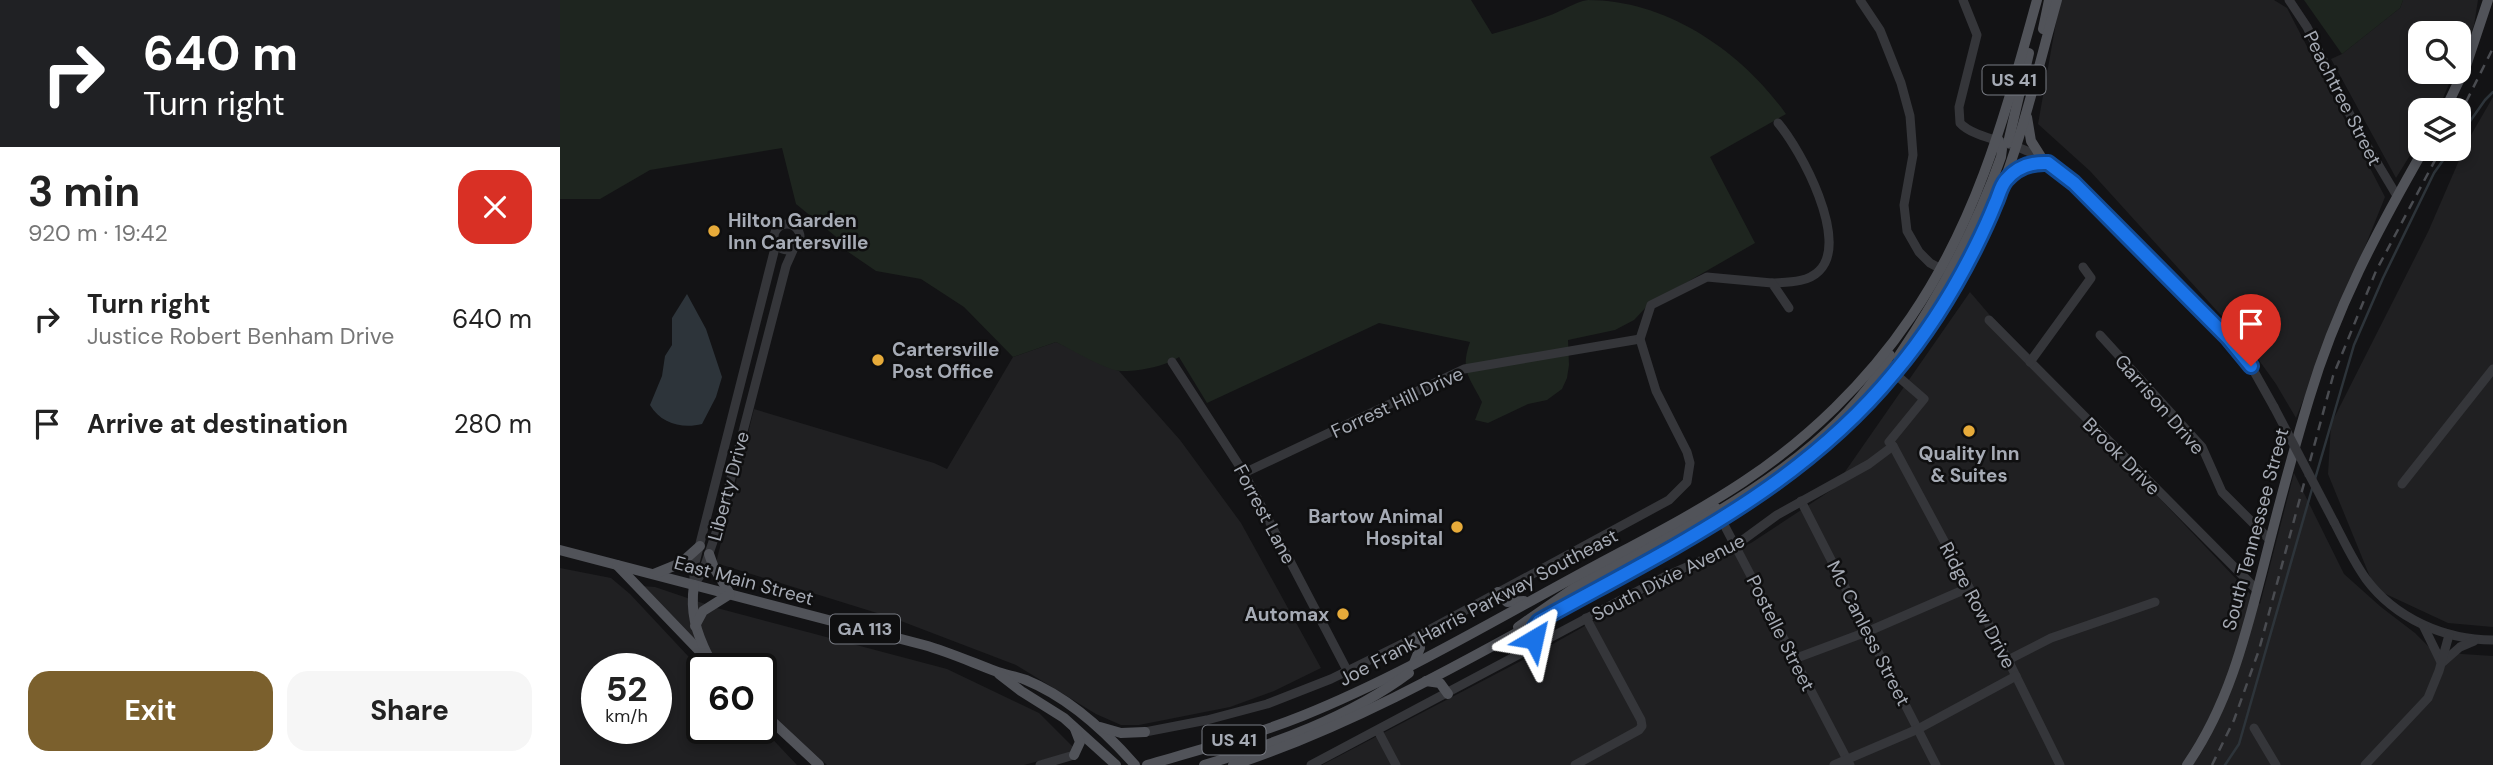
<!DOCTYPE html>
<meta charset="utf-8">
<style>
body{margin:0;font-family:"DM Sans",sans-serif;background:#f6f6f6;color:#222;height:100vh;display:flex;flex-direction:column;font-size:26px;white-space:nowrap}
*{box-sizing:border-box;margin:0}
p{font-size:23px;color:#767676}
.icon{flex:none;width:38px;height:38px;fill:none;stroke:currentColor;stroke-width:2;stroke-linecap:round;stroke-linejoin:round}
.map{position:relative;flex:1;overflow:hidden}
.side{display:flex;flex-direction:column;background:#fff;width:560px}
.side>*{flex:none}
.banner{background:#202124;color:#fff;overflow:hidden}
.tools{position:absolute;left:1848px;top:21px;display:grid;gap:14px}
.tools a{display:grid;place-items:center;width:63px;height:63px;border-radius:14px;background:#fff;box-shadow:0 4px 10px #0003;font-size:35px}
.speed{position:absolute;left:21px;top:653px;display:flex;gap:14px;font-size:35px;font-weight:700;text-align:center}
.speed>*{display:grid;place-content:center;width:91px;height:91px;border-radius:50%;background:#fff;box-shadow:0 4px 10px #0003;line-height:1}
.speed small{font-size:18px;font-weight:400}
.speed .limit{border:4px solid #111;border-radius:10px;background:#fff;color:#111}
.pin{position:absolute;display:grid;place-items:center;width:60px;height:60px;color:#fff;margin:-72px -30px;border-radius:50% 50% 50% 0;rotate:-45deg;box-shadow:0 0 7px #0007}
.pin .icon{rotate:45deg}
.me{position:absolute;width:77px;margin:-38px;rotate:36deg;stroke-linejoin:round;filter:drop-shadow(0 0 5px #0008)}
.turn{display:flex;align-items:center;gap:24px;height:147px;padding:0 28px;font-size:32px}
.turn .icon{width:91px;height:91px;stroke-width:2.5}
.turn b{display:block;font-size:49px;line-height:60px}
.round{display:grid;place-items:center;flex:none;width:74px;height:74px;border-radius:21px;background:#f6f6f6}
.summary{display:flex;align-items:center;justify-content:space-between;height:119px;padding:0 28px}
h1{font-size:42px;font-weight:700;line-height:52px}
.primary-button{display:flex;gap:14px;margin-top:auto;padding:14px 28px}
.primary-button a{flex:1;height:80px;border-radius:21px;background:#7b602d;color:#fff;font-size:28px;font-weight:700;line-height:80px;text-align:center}
.primary-button a+a{background:#f6f6f6;color:#222}
ul{padding:0;list-style:none}
li{display:flex;align-items:center;gap:21px;height:105px;padding:0 28px}
li div{flex:1}
li b{display:block;font-size:26px}
li em{font-style:normal}
main{display:flex;flex:1;min-height:0}
.map>svg:first-child{display:block}
.built{fill:#202022;fill-rule:evenodd}
.green{fill:#1e251f}
.water{fill:#2d343a}
.lines{fill:none;stroke-linecap:round;stroke-linejoin:round}
.stream{stroke:#2d343a;stroke-width:2.5}
.minor{stroke:#35363a;stroke-width:9}
.major{stroke:#515359;stroke-width:10}
.rail{stroke:#4a4c51;stroke-width:2.5;stroke-dasharray:9 7;stroke-linecap:butt}
.minor-bridge{stroke:#35363a;stroke-width:9}
.route-casing{stroke:#114b97;stroke-width:18}
.route{stroke:#1a73e8;stroke-width:12}
.poi-dot{fill:#e7ab3a;stroke:#0f0f10;stroke-width:2.5}
.labels{text-anchor:middle;stroke-width:5;stroke-linejoin:round;paint-order:stroke}
.shield{fill:#0f0f10;stroke:#797c84;stroke-width:2}
.shield-label{font-size:18px;font-weight:bold;fill:#a6abb5}
.street-label{font-size:19px;fill:#a6abb5;stroke:#0f0f10}
.poi-label{font-size:19px;font-weight:bold;fill:#a6abb5;stroke:#0f0f10;text-anchor:start}
</style>
<main>
<section class="side">
<div class="banner">
<div class="turn"><svg class="icon" aria-label="right" viewBox="0 0 24 24"><path d="M7 20v-9h11M14 6l5 5-5 5"/></svg><div><b>640 m</b>Turn right</div></div>
</div>
<div class="summary"><div><h1>3 min</h1><p>920 m · 19:42</p></div><a class="round" style="background:#d93025;color:#fff"><svg class="icon" aria-label="close" viewBox="0 0 24 24"><path d="M6 6l12 12M18 6L6 18"/></svg></a></div>
<ul>
<li><svg class="icon" aria-label="right" viewBox="0 0 24 24"><path d="M7 20v-9h11M14 6l5 5-5 5"/></svg><div><b>Turn right</b><p>Justice Robert Benham Drive</p></div><em>640 m</em></li>
<li><svg class="icon" aria-label="arrive" viewBox="0 0 24 24"><path d="M6 21V4h12l-3 4 3 4H6"/></svg><div><b>Arrive at destination</b></div><em>280 m</em></li>
</ul>
<div class="primary-button"><a>Exit</a><a>Share</a></div>
</section>
<div class="map">
<svg width="1933" height="765" viewBox="0 0 1933 765">
<rect width="100%" height="100%" fill="#131315"/>
<g class="built">
<polygon points="1500,0 1714,0 1727,8 1825,197 1736,418 1716,384 1688,345 1530,171 1478,124"/>
<polygon points="1843,0 1918,0 1914,25 1899,61 1899,33 1860,33 1860,72 1894,72 1878,110 1860,110 1860,139 1836,178 1771,59 1782,54 1840,8"/>
<polygon points="1933,97 1933,627 1888,623 1815,589 1768,474 1771,424 1868,232 1907,142"/>
<polygon points="1410,292 1470,362 1700,604 1734,473 1784,574 1821,607 1855,633 1869,647 1902,654 1933,656 1933,765 762,765 982,650 1073,599 1191,543 1273,489"/>
<polygon points="496,342 559,371 620,440 681,523 761,668 714,691 670,707 579,725 561,725 536,714 456,665 333,618 156,563 194,409 374,463 387,469 453,357"/>
<path d="M0 568 51 578 70 594 142 671V728L201 727 237 765H0ZM96 668V728H37V668Z"/>
<polygon points="81,586 95,587 157,608 387,669 479,713 517,751 464,765 267,765 201,706 201,668 157,668"/>
</g>
<g class="green">
<path d="M0 0H911L932 34C951 28 970 23 988 16 1001 12 1014 2 1028 0 1108 0 1183 53 1226 114L1150 157 1195 243 1089 304 1074 320 1055 330 1008 340 1009 365 1007 378 1002 389 987 400 968 404 928 423 915 420 922 402C909 376 900 371 910 342L819 323 647 403 619 357C606 366 577 372 561 371 548 371 510 349 496 342L453 357 404 307 361 279 316 271 281 247 280 240 236 204 222 148 90 170 40 199H0Z"/>
<polygon points="1744,0 1843,0 1840,8 1782,54"/>
</g>
<path class="water" d="M127 294 146 329 162 377 156 397 142 424C123 429 101 424 90 405L102 376 105 356 112 345V318Z"/>
<g class="lines">
<g class="stream">
<polyline points="1899,137 1925,100 1933,92"/>
<polyline points="1755,479 1794,345 1823,278 1874,173 1891,149"/>
<polyline points="1665,765 1679,744 1752,489"/>
</g>
<g class="minor">
<polyline points="1300,0 1320,30 1341,83 1350,116 1353,155 1344,205 1347,231 1359,252 1370,263 1381,269"/>
<path d="M1403 0 1417 35 1399 107 1400 123C1412 137 1449 142 1467 151 1485 159 1500 170 1514 182L1668 338 1691 366 1714 407"/>
<polyline points="1729,0 1747,27 1797,129 1837,196"/>
<circle cx="227" cy="237" r="13"/>
<path d="M1212 283C1228 282 1247 283 1259 271 1290 241 1241 150 1218 123"/>
<polyline points="1429,320 1697,590"/>
<polyline points="1540,335 1642,447 1662,492 1710,540"/>
<polyline points="612,362 684,473 788,672"/>
<polyline points="1470,362 1531,278 1523,267"/>
<polyline points="1333,446 1448,660 1500,765"/>
<polyline points="684,473 904,369 1080,339"/>
<polyline points="1842,484 1933,369"/>
<polyline points="1241,501 1376,765"/>
<polyline points="1159,515 1290,765"/>
<path d="M1774 522C1784 541 1793 561 1806 579 1835 618 1884 640 1933 640"/>
<polyline points="134,583 134,567 216,244"/>
<polyline points="134,585 143,571 159,524 226,266 234,248"/>
<polyline points="1863,625 1881,662"/>
<polyline points="1234,659 1309,631 1408,588"/>
<polyline points="1448,660 1491,638 1595,602"/>
<polyline points="1883,662 1900,647 1914,641"/>
<polyline points="1694,728 1716,765"/>
<polyline points="818,731 836,765"/>
<polyline points="585,732 647,720 707,704 771,679 856,637 1109,500 1127,482 1130,463 1127,452 1096,391 1080,339 1091,305 1147,277 1212,283 1229,308"/>
<polyline points="480,765 514,755"/>
<polyline points="751,765 1106,576 1176,545 1217,515 1309,464 1333,446 1329,442 1364,399 1334,373"/>
<polyline points="1015,765 1079,730 1082,726 1081,720 1026,618"/>
<polyline points="1274,765 1358,729 1456,676"/>
<polyline points="1805,765 1868,698 1879,671 1889,635"/>
</g>
<g class="major">
<polyline points="1483,29 1489,0"/>
<polyline points="1885,110 1906,66 1928,0"/>
<polyline points="1467,117 1471,141 1483,160"/>
<polyline points="1448,143 1469,53"/>
<polyline points="1446,180 1467,164 1488,163"/>
<path d="M1338 357C1380 295 1416 228 1441 157L1442 149 1438 139"/>
<path d="M1157 512C1222 473 1292 422 1330 355"/>
<path d="M0 550 364 645C389 652 411 662 435 671 445 675 456 676 466 680 508 697 546 732 575 765"/>
<polyline points="149,554 154,568 170,594"/>
<polyline points="57,565 152,664"/>
<polyline points="94,574 121,563 140,546"/>
<path d="M134 585C130 612 136 632 148 656"/>
<polyline points="938,592 947,602 964,601"/>
<polyline points="135,626 143,611 170,594"/>
<polyline points="958,627 1014,588 1156,508"/>
<polyline points="977,645 973,632 979,621"/>
<polyline points="854,663 860,648 856,637"/>
<polyline points="439,674 461,691 504,718 556,765"/>
<polyline points="866,681 880,683 888,694"/>
<polyline points="201,711 259,765"/>
<polyline points="540,727 561,733 585,732"/>
<polyline points="514,755 520,742 515,729"/>
<path d="M587 765C639 750 692 736 742 716 834 679 921 628 1009 580 1067 548 1127 519 1183 482 1248 439 1307 382 1351 317 1419 217 1445 114 1477 0"/>
<path d="M644 765C714 744 790 717 849 673"/>
<path d="M673 765C788 727 895 667 1000 609 1068 572 1139 538 1202 494 1305 422 1387 321 1435 205 1462 139 1478 68 1497 0"/>
<path d="M1627 765C1668 706 1685 638 1703 568 1717 512 1732 455 1749 399 1776 308 1817 231 1864 149"/>
</g>
<g class="rail">
<polyline points="1899,116 1933,48"/>
<polyline points="1652,765 1674,720 1699,650 1773,376 1816,271 1881,149"/>
</g>
<polyline class="minor-bridge" points="1714,407 1774,522"/>
</g>
<g class="lines">
<g class="route-casing">
<path id="route" d="M974 639V628L979 621C1107 550 1239 489 1334 373 1366 335 1393 292 1415 248 1422 234 1429 219 1435 204 1439 196 1440 187 1446 180 1457 167 1471 162 1488 163L1514 183 1668 338 1691 366"/>
</g>
<use href="#route" class="route"/>
</g>
<g class="poi-dot">
<circle cx="154" cy="231" r="7"/>
<circle cx="318" cy="360" r="7"/>
<circle cx="1409" cy="431" r="7"/>
<circle cx="897" cy="527" r="7"/>
<circle cx="783" cy="614" r="7"/>
</g>
<g class="labels">
<g class="shield">
<rect x="1422.5" y="65.5" width="63" height="29" rx="5"/>
<rect x="270" y="614.5" width="70" height="29" rx="5"/>
<rect x="642.5" y="725.5" width="63" height="29" rx="5"/>
</g>
<g class="shield-label">
<text x="1454" y="86">US 41</text>
<text x="305" y="635">GA 113</text>
<text x="674" y="746">US 41</text>
</g>
<g class="street-label">
<text transform="translate(1783 98) rotate(63)" y="7">Peachtree Street</text>
<text transform="translate(837 402) rotate(-25)" y="7">Forrest Hill Drive</text>
<text transform="translate(1600 404) rotate(49)" y="7">Garrison Drive</text>
<text transform="translate(1562 456) rotate(45)" y="7">Brook Drive</text>
<text transform="translate(168 486) rotate(-75)" y="7">Liberty Drive</text>
<text transform="translate(705 514) rotate(62)" y="7">Forrest Lane</text>
<text transform="translate(1695 529) rotate(-75)" y="7">South Tennessee Street</text>
<text transform="translate(1108 577) rotate(-27)" y="7">South Dixie Avenue</text>
<text transform="translate(184 580) rotate(15)" y="7">East Main Street</text>
<text transform="translate(1418 605) rotate(62)" y="7">Ridge Row Drive</text>
<text transform="translate(918 607) rotate(-28)" y="7">Joe Frank Harris Parkway Southeast</text>
<text transform="translate(1221 633) rotate(63)" y="7">Postelle Street</text>
<text transform="translate(1309 633) rotate(63)" y="7">Mc Canless Street</text>
</g>
<g class="poi-label">
<text x="168" y="227">Hilton Garden<tspan x="168" dy="22">Inn Cartersville</tspan></text>
<text x="332" y="356">Cartersville<tspan x="332" dy="22">Post Office</tspan></text>
<text x="1409" y="460" text-anchor="middle">Quality Inn<tspan x="1409" dy="22">&amp; Suites</tspan></text>
<text x="883" y="523" text-anchor="end">Bartow Animal<tspan x="883" dy="22">Hospital</tspan></text>
<text x="769" y="621" text-anchor="end">Automax</text>
</g>
</g>
</svg>
<div class="tools">
<a><svg class="icon" aria-label="search" viewBox="0 0 24 24"><circle cx="10" cy="10" r="6"/><path d="M15 15l6 6"/></svg></a>
<a><svg class="icon" aria-label="layers" viewBox="0 0 24 24"><path d="M12 4l9 5-9 5-9-5zM3 14l9 5 9-5"/></svg></a>
</div>
<div class="speed"><div>52<small>km/h</small></div><div class="limit">60</div></div>
<div class="pin" style="left:1691px;top:366px;background:#d93025"><svg class="icon" aria-label="arrive" viewBox="0 0 24 24"><path d="M6 21V4h12l-3 4 3 4H6"/></svg></div>
<svg class="me" style="left:974px;top:639px" viewBox="-20 -20 40 40"><path d="M0-17L14 15 0 8-14 15z" fill="#1a73e8" stroke="#fff" stroke-width="4"/></svg>
</div>
</main>
